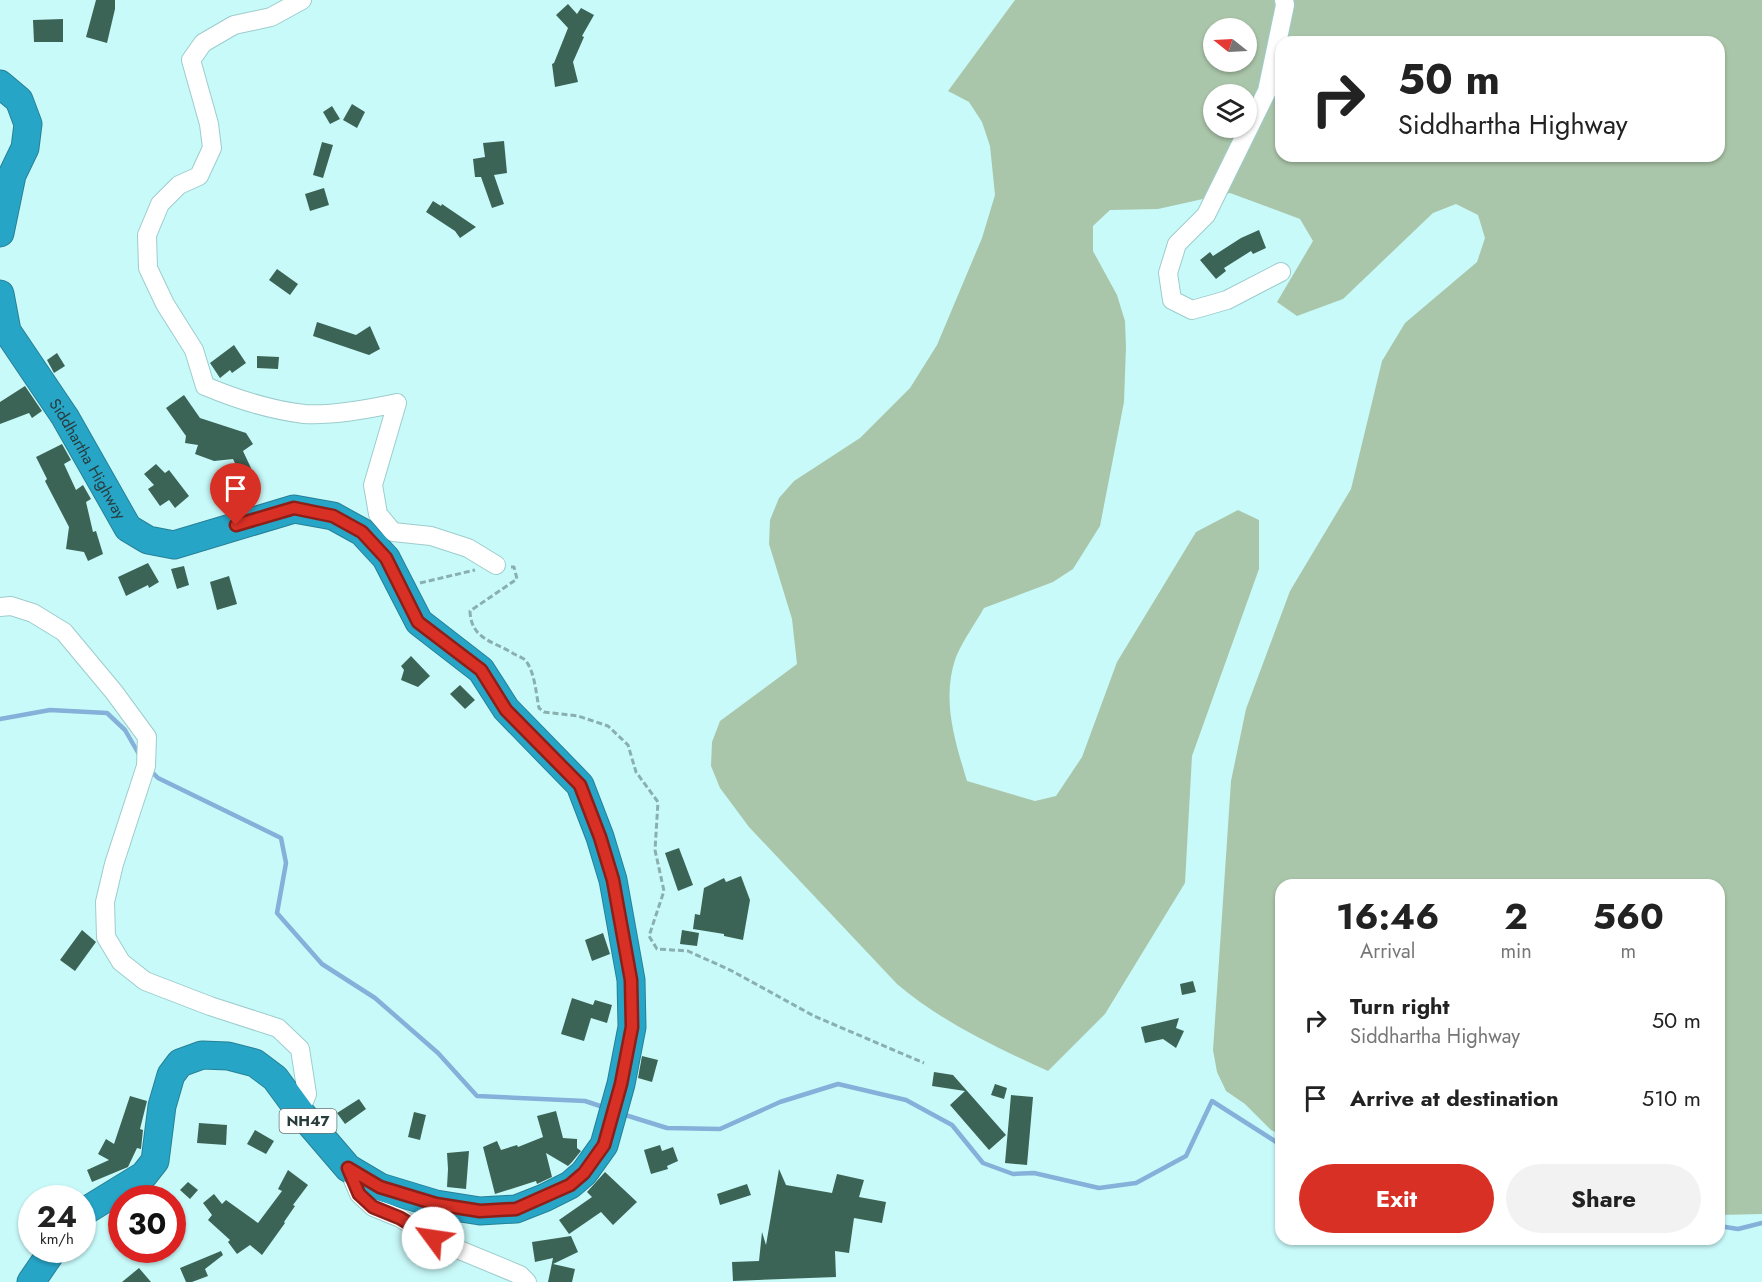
<!DOCTYPE html>
<style>
body{margin:0;font-family:Jost,sans-serif;background:#f2f2f2;color:#222;height:100vh;display:flex;flex-direction:column;font-size:22px;white-space:nowrap}
*{box-sizing:border-box;margin:0}
p{font-size:20px;color:#767676}
.icon{flex:none;width:33px;height:33px;fill:none;stroke:currentColor;stroke-width:2;stroke-linecap:round;stroke-linejoin:round}
.map{position:relative;flex:1;overflow:hidden}
.details{position:absolute;left:1275px;top:879px;width:450px;height:366px;display:flex;flex-direction:column;background:#fff;border-radius:18px;box-shadow:0 2px 4px #0004}
.details>*{flex:none}
.top-card{position:absolute;left:1275px;top:36px;width:450px;height:126px;border-radius:18px;box-shadow:0 2px 4px #0004;background:#fff;color:#222;overflow:hidden}
.needle{width:39px;rotate:288deg}
.fabs{position:absolute;left:1203px;top:18px;display:grid;gap:12px}
.fabs a{display:grid;place-items:center;width:54px;height:54px;border-radius:50%;background:#fff;box-shadow:0 2px 4px #0004;font-size:30px}
.speed{position:absolute;left:18px;top:1185px;display:flex;gap:12px;font-size:30px;font-weight:700;text-align:center}
.speed>*{display:grid;place-content:center;width:78px;height:78px;border-radius:50%;background:#fff;box-shadow:0 2px 4px #0004;line-height:1}
.speed small{font-size:15px;font-weight:400}
.speed .limit{border:9px solid #d22;background:#fff;color:#111}
.pin{position:absolute;display:grid;place-items:center;width:51px;height:51px;color:#fff;margin:-62px -26px;border-radius:50% 50% 50% 0;rotate:-45deg;box-shadow:0 0 6px #0007}
.pin .icon{rotate:45deg}
.me{position:absolute;width:66px;margin:-33px;rotate:301deg;stroke-linejoin:round;filter:drop-shadow(0 0 4px #0008)}
.turn{display:flex;align-items:center;gap:21px;height:126px;padding:0 24px;font-size:27px}
.turn .icon{width:78px;height:78px;stroke-width:2.5}
.turn b{display:block;font-size:42px;line-height:51px}
.eta{display:flex;justify-content:space-evenly;align-items:center;height:102px;text-align:center}
.eta b{font-size:36px;font-weight:700;line-height:42px}
.button{display:flex;gap:12px;margin-top:auto;padding:12px 24px}
.button a{flex:1;height:69px;border-radius:36px;background:#d93025;color:#fff;font-size:24px;font-weight:700;line-height:69px;text-align:center}
.button a+a{background:#f2f2f2;color:#222}
ul{padding:0;list-style:none}
li{display:flex;align-items:center;gap:18px;height:78px;padding:0 24px}
li div{flex:1}
li b{display:block;font-size:22px}
li em{font-style:normal}
.map>svg:first-child{display:block}
.green{fill:#aac6aa;fill-rule:evenodd}
.lines{fill:none;stroke-linecap:round;stroke-linejoin:round}
.stream{stroke:#84b0d9;stroke-width:4.5}
.building{fill:#3c6456}
.minor-casing{stroke:#9dcccc;stroke-width:20}
.highway-casing{stroke:#288096;stroke-width:29}
.path{stroke:#8aafaf;stroke-width:3;stroke-dasharray:6 3;stroke-linecap:butt}
.minor{stroke:#fff;stroke-width:18}
.highway{stroke:#27a5c7;stroke-width:27}
.route-casing{stroke:#8d1f18;stroke-width:15}
.route{stroke:#d93025;stroke-width:10}
.labels{text-anchor:middle;stroke-width:6;stroke-linejoin:round;paint-order:stroke}
.shield{fill:#fff;stroke:#697676;stroke-width:1.5}
.shield-label{font-size:15px;font-weight:bold;fill:#293c3c}
.street-label{font-size:16px;fill:#293c3c;stroke:#fff}
</style>
<div class="map">
<svg width="1762" height="1282" viewBox="0 0 1762 1282">
<rect width="100%" height="100%" fill="#c9fafa"/>
<path class="green" d="M1015 0H1762V1214L1719 1215V885H1281V1135L1271 1130 1245 1104 1226 1091 1217 1072 1213 1050 1231 781 1246 709 1290 591 1351 489 1382 361 1405 323 1477 262 1485 238 1478 215 1456 204 1433 213 1343 299 1297 316 1277 302 1313 241 1300 219 1230 193 1158 209 1110 210 1093 226V251L1117 295 1125 321 1126 347 1124 402 1100 526 1073 569 1053 582 984 608C975 624 963 640 956 657 941 699 955 741 967 781L1035 801 1056 796 1082 757 1117 662 1196 532 1238 510 1259 520V569L1192 756 1185 883 1105 1014 1048 1071C997 1048 940 1021 897 984L749 827 720 788 711 766 712 742 720 721 797 664 792 619 769 544 770 520 779 498 794 481 860 438 910 388 937 345 982 238 995 195 990 146 982 122 969 102 948 91ZM1214 28H1246V62H1214ZM1281 42H1719V156H1281ZM1214 94H1246V128H1214Z"/>
<g class="lines">
<g class="stream">
<polyline points="0,719 50,710 107,713 125,730 140,756"/>
<polyline points="150,770 158,778 281,838 286,863 277,913 322,964 375,998 438,1053 477,1096 585,1101 606,1108"/>
<polyline points="622,1114 667,1128 720,1129 780,1102 838,1084 906,1100 952,1125 983,1163 1013,1174 1034,1173 1099,1188 1136,1183 1186,1156 1212,1101 1281,1145"/>
<polyline points="1719,1226 1738,1229 1762,1223"/>
</g>
</g>
<g class="building">
<polygon points="96,0 115,0 115,9 107,43 86,37"/>
<polygon points="568,4 577,14 581,8 594,15 582,36 584,37 573,62 578,82 555,87 552,64 554,63 568,28 556,15"/>
<polygon points="63,19 63,42 34,42 33,20"/>
<polygon points="352,104 365,112 357,128 343,120"/>
<polygon points="332,106 340,119 330,124 323,112"/>
<polygon points="504,141 507,173 494,175 504,204 492,208 481,177 475,177 473,159 485,157 483,143"/>
<polygon points="322,142 333,145 323,178 313,175"/>
<polygon points="324,188 329,205 310,211 305,194"/>
<polygon points="433,201 441,206 442,204 476,227 460,238 455,231 426,212"/>
<polygon points="1259,230 1266,248 1253,254 1251,251 1224,268 1226,271 1216,279 1200,260 1210,252 1213,256 1241,238"/>
<polygon points="277,269 298,284 290,295 269,280"/>
<polygon points="317,322 356,335 370,326 380,349 369,355 313,336"/>
<polygon points="234,345 246,363 232,373 230,370 220,378 210,363"/>
<polygon points="57,353 65,366 54,373 47,360"/>
<polygon points="257,356 279,357 278,369 257,368"/>
<polygon points="25,386 42,411 32,418 29,413 0,424 0,402"/>
<polygon points="184,395 200,418 246,433 253,444 243,451 257,481 246,486 233,459 214,461 195,454 198,445 185,443 186,436 166,408"/>
<polygon points="62,444 71,460 64,464 76,490 83,485 91,499 86,502 93,532 96,531 103,554 88,561 84,552 66,549 69,527 45,481 47,479 36,457"/>
<polygon points="156,464 165,473 169,470 189,496 175,508 169,500 160,506 148,489 154,485 144,474"/>
<polygon points="243,486 246,499 226,503 223,490"/>
<polygon points="148,563 159,582 149,588 148,585 126,596 118,577"/>
<polygon points="184,566 189,585 177,589 171,569"/>
<polygon points="229,576 237,604 217,610 210,582"/>
<polygon points="411,656 430,676 418,687 401,680 404,670 401,666"/>
<polygon points="460,685 475,700 465,709 450,694"/>
<polygon points="679,848 693,885 678,891 665,853"/>
<polygon points="741,876 750,900 743,940 724,936 724,934 693,929 695,914 700,915 704,888 724,878 726,882"/>
<polygon points="82,930 96,942 75,971 60,960"/>
<polygon points="682,930 699,933 697,946 680,944"/>
<polygon points="603,933 610,954 592,961 585,940"/>
<polygon points="1193,981 1196,992 1182,995 1180,984"/>
<polygon points="572,998 593,1005 595,1000 612,1005 607,1023 591,1018 584,1041 561,1034"/>
<polygon points="1179,1018 1176,1028 1184,1031 1176,1048 1163,1039 1145,1043 1141,1027"/>
<polygon points="642,1056 658,1060 652,1082 638,1078"/>
<polygon points="934,1072 953,1075 1006,1135 989,1150 950,1105 965,1091 932,1086"/>
<polygon points="995,1084 1007,1088 1004,1099 991,1095"/>
<polygon points="1011,1095 1033,1097 1027,1165 1005,1163"/>
<polygon points="130,1096 147,1101 140,1129 143,1130 141,1149 137,1148 128,1167 92,1182 87,1170 109,1160 98,1154 106,1139 114,1144"/>
<polygon points="359,1099 366,1109 345,1124 337,1113"/>
<polygon points="556,1111 563,1138 577,1139 577,1148 581,1151 572,1162 568,1166 546,1153 552,1177 537,1184 536,1181 495,1194 483,1147 497,1141 501,1150 517,1145 518,1147 543,1137 537,1116"/>
<polygon points="414,1112 426,1115 420,1140 408,1137"/>
<polygon points="199,1123 227,1125 226,1145 197,1143"/>
<polygon points="255,1130 274,1141 266,1154 247,1144"/>
<polygon points="660,1145 662,1151 673,1147 678,1161 667,1166 668,1169 651,1174 644,1150"/>
<polygon points="469,1151 466,1189 447,1187 448,1169 447,1153"/>
<polygon points="779,1169 786,1185 832,1193 837,1174 864,1180 859,1197 886,1202 882,1223 854,1218 849,1253 835,1251 836,1277 733,1281 732,1262 759,1261 762,1232 766,1245"/>
<polygon points="288,1170 308,1185 293,1205 295,1206 284,1222 285,1223 262,1255 250,1245 237,1254 228,1242 230,1240 208,1220 212,1215 203,1203 214,1194 222,1204 226,1200 258,1223 282,1191 278,1189"/>
<polygon points="605,1172 637,1202 613,1225 601,1212 569,1234 559,1220 592,1197 587,1192"/>
<polygon points="188,1182 198,1190 190,1199 180,1190"/>
<polygon points="747,1184 751,1195 720,1205 717,1194"/>
<polygon points="571,1236 578,1252 553,1264 575,1269 572,1282 548,1282 553,1258 535,1262 532,1242"/>
<polygon points="221,1251 223,1255 205,1269 208,1276 192,1282 186,1282 180,1268"/>
<polygon points="139,1268 151,1282 122,1282"/>
</g>
<g class="lines">
<g class="minor-casing">
<g id="minor">
<path d="M302 0 271 17 234 25 203 43 191 60 209 124 212 148 199 176 179 185 160 204 147 235 148 268 165 304 194 350 205 386C236 399 271 410 304 414 332 416 369 409 397 403L373 485 378 514 393 532 431 536 468 548 496 565"/>
<polyline points="1281,272 1227,300 1192,310 1172,300 1168,273 1177,244 1206,215 1267,91 1285,5 1284,0"/>
<polyline points="0,607 11,606 33,613 64,632 114,692 147,737 146,766 114,864 105,902 106,937 121,962 145,981 210,1006 278,1028 300,1049 307,1094 300,1112"/>
<polyline points="348,1168 359,1194 373,1207 400,1218 433,1238 462,1251 520,1275 527,1282"/>
</g>
</g>
<g class="highway-casing">
<g id="highway">
<polyline points="0,84 19,100 28,124 25,148 12,175 0,233"/>
<path id="s1" d="M0 294 7 331 65 417 128 528 148 540 174 545 294 509 333 516 362 532 386 558 419 622 481 670 506 709 580 785 600 837 613 880 631 980 632 1027 621 1084 604 1145 584 1173 570 1185 544 1198 516 1209 480 1211 436 1204 380 1187 348 1168 300 1112 275 1078 255 1063 228 1056 202 1055 180 1063 171 1075 162 1106 155 1161 144 1175 82 1213"/>
<polyline points="31,1282 53,1250"/>
</g>
</g>
<g class="path">
<path d="M511 567H514L517 579 470 611C471 640 494 641 514 654 518 656 524 658 526 661 535 673 536 694 539 708L544 712 578 716 608 726 628 745 636 772 658 802 655 850 664 891 649 936 657 949 688 951 732 971 814 1016 924 1063"/>
<polyline points="420,583 475,570"/>
</g>
<use href="#minor" class="minor"/>
<use href="#highway" class="highway"/>
</g>
<g class="lines">
<g class="route-casing">
<polyline id="route" points="236,525 294,508 333,516 362,532 386,558 418,622 481,670 506,710 580,785 600,837 613,880 631,980 632,1027 621,1084 604,1145 584,1173 570,1185 516,1209 480,1211 436,1204 380,1187 348,1168 359,1194 373,1207 400,1218 433,1238"/>
</g>
<use href="#route" class="route"/>
</g>
<g class="labels">
<rect class="shield" x="279.5" y="1109" width="57" height="24" rx="4.5"/>
<g class="shield-label">
<text x="308" y="1126">NH47</text>
</g>
<g class="street-label">
<text dy="6" stroke="none"><textPath href="#s1" startOffset="189">Siddhartha Highway</textPath></text>
</g>
</g>
</svg>
<div class="fabs">
<a><svg class="needle" viewBox="-14 -14 28 28"><path d="M0-13l5 13h-10z" fill="#e53935"/><path d="M0 13l5-13h-10z" fill="#767676"/></svg></a>
<a><svg class="icon" aria-label="layers" viewBox="0 0 24 24"><path d="M12 4l9 5-9 5-9-5zM3 14l9 5 9-5"/></svg></a>
</div>
<div class="speed"><div>24<small>km/h</small></div><div class="limit">30</div></div>
<div class="pin" style="left:236px;top:525px;background:#d93025"><svg class="icon" aria-label="arrive" viewBox="0 0 24 24"><path d="M6 21V4h12l-3 4 3 4H6"/></svg></div>
<svg class="me" style="left:433px;top:1238px" viewBox="-20 -20 40 40"><circle r="19" fill="#fff"/><path d="M0-13L10 11 0 6-10 11z" fill="#d93025"/></svg>
<div class="top-card">
<div class="turn"><svg class="icon" aria-label="right" viewBox="0 0 24 24"><path d="M7 20v-9h11M14 6l5 5-5 5"/></svg><div><b>50 m</b>Siddhartha Highway</div></div>
</div>
<section class="details">
<div class="eta">
<div><b>16:46</b><p>Arrival</p></div>
<div><b>2</b><p>min</p></div>
<div><b>560</b><p>m</p></div>
</div>
<ul>
<li><svg class="icon" aria-label="right" viewBox="0 0 24 24"><path d="M7 20v-9h11M14 6l5 5-5 5"/></svg><div><b>Turn right</b><p>Siddhartha Highway</p></div><em>50 m</em></li>
<li><svg class="icon" aria-label="arrive" viewBox="0 0 24 24"><path d="M6 21V4h12l-3 4 3 4H6"/></svg><div><b>Arrive at destination</b></div><em>510 m</em></li>
</ul>
<div class="button"><a>Exit</a><a>Share</a></div>
</section>
</div>
